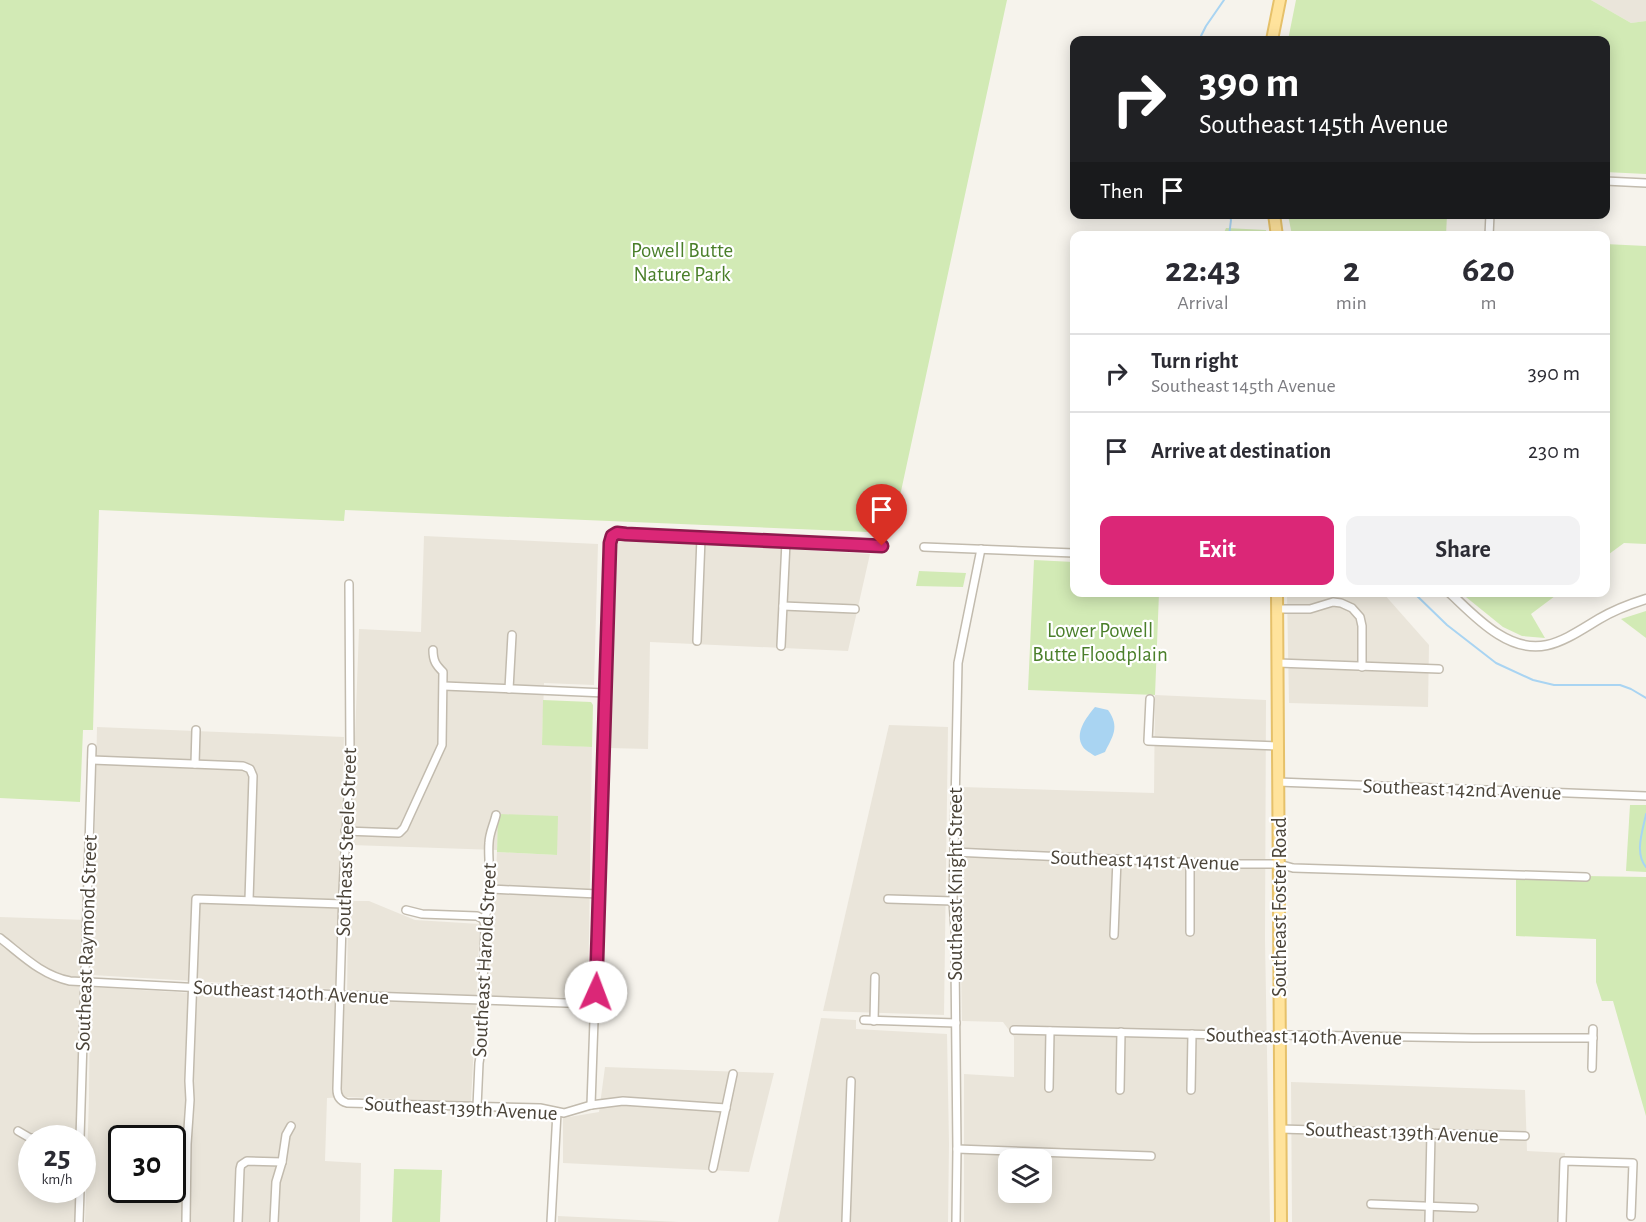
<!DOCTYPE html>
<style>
body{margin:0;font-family:"Alegreya Sans",sans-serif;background:#f2f2f3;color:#2b2b33;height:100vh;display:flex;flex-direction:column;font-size:22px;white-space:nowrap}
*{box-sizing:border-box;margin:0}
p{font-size:20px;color:#7c7c81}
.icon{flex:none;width:33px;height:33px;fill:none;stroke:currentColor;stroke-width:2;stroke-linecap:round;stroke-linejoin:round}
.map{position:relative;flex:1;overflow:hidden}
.panel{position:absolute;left:1070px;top:231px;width:540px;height:366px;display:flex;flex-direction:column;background:#fff;border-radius:12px;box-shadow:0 3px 15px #0003}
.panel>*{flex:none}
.banner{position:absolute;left:1070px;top:36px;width:540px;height:183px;border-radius:12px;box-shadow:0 3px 15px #0003;background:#202124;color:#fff;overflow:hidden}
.buttons{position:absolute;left:998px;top:1149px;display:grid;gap:12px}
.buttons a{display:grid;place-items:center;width:54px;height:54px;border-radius:12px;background:#fff;box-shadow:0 3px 15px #0003;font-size:30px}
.speed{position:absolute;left:18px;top:1125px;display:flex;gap:12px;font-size:30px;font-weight:700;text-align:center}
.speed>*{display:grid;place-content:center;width:78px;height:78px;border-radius:50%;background:#fff;box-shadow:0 3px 15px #0003;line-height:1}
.speed small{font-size:15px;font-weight:400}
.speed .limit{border:3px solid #111;border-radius:9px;background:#fff;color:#111}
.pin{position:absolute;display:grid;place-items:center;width:51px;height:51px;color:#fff;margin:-62px -26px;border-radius:50% 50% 50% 0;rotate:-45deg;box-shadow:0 0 6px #0007}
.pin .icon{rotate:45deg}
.me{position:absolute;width:66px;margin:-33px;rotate:2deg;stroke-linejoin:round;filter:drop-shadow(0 0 4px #0008)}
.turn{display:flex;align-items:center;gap:21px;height:126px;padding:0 30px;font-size:27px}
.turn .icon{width:78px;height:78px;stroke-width:2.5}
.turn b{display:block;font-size:42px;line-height:51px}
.then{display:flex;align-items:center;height:57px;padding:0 30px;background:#0003;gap:12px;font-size:22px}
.eta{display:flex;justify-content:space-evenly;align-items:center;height:102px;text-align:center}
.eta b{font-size:36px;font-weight:700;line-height:42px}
.cta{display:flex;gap:12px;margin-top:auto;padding:12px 30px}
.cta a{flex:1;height:69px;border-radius:12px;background:#db2777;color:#fff;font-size:24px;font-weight:700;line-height:69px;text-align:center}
.cta a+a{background:#f2f2f3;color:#2b2b33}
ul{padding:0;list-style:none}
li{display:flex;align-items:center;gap:18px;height:78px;padding:0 30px;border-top:2px solid #e1e1e2}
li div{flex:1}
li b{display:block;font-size:22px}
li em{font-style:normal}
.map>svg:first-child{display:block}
.residential{fill:#eae5da;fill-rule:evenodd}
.green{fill:#d2eab5}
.water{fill:#a9d4f2}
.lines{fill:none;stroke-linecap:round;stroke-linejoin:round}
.stream{stroke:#a9d4f2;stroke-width:2}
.minor-casing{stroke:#c2bbae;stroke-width:10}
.tertiary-casing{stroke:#c2bbae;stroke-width:11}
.primary-casing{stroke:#e6c16a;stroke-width:14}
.minor{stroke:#fff;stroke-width:7}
.tertiary{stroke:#fff;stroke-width:8}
.primary{stroke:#ffe39c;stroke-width:10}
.route-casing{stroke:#8e194d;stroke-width:15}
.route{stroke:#db2777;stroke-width:10}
.labels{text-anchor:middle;stroke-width:4.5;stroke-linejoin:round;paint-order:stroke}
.park-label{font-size:21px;fill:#4a7f2a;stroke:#fff}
.street-label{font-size:21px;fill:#4b4439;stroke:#fff}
</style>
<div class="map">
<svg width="1646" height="1222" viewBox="0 0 1646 1222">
<rect width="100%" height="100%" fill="#f6f3ec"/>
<g class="residential">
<polygon points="1591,0 1646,0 1646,21 1631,23"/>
<polygon points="424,536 598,544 594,685 544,683 542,744 592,747 588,998 489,996 497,852 557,855 499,814 497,850 351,845 359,629 421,632"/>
<polygon points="617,539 870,554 848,651 650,642 648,749 609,748"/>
<polygon points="1287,593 1383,593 1429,645 1428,707 1289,703"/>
<path d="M1155 695 1266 700 1265 940 1270 1222H964V1074L1014 1077V1037L1003 1022 962 1021 959 873 961 787 1154 793ZM1008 1160H1041V1192H1008Z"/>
<polygon points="889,725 948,727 944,1015 823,1011"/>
<polygon points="97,727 344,737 336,983 329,989 92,975"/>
<path d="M348 901H369L415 920 480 924 471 1102 347 1097 327 1098 325 1161 361 1163 360 1222H85L89 1098 90 987 347 1002ZM122 1138H172V1190H122Z"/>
<polygon points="0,917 87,920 79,1138 32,1138 32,1190 77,1190 76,1222 0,1222"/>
<polygon points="821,1018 856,1020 856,1029 947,1034 949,1144 948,1222 778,1222"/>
<polygon points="605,1067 774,1073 749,1172 563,1163 563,1118 599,1112"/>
<polygon points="1291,1082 1525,1090 1527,1151 1565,1153 1562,1222 1292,1222"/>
<polygon points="558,1216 679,1222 558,1222"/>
</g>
<g class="green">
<polygon points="0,0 1007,0 892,533 345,510 344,521 99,510 93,730 83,730 80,802 0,798"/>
<polygon points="1296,0 1591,0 1631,23 1646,21 1646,174 1605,172 1605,40 1288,40"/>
<polygon points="1288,215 1447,215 1446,235 1292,235"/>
<polygon points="1226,228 1266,230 1267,235 1223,235"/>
<polygon points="1605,244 1646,246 1646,544 1624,543 1605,557"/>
<polygon points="1034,560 1074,562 1074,592 1159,593 1155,695 1028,690"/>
<polygon points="919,571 966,573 963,587 916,586"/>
<polygon points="1461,593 1559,593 1531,614 1545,638 1522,636 1503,627"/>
<polygon points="1646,611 1646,638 1621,619"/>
<polygon points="543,700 591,702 593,705 592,747 542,745"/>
<polygon points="1630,805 1646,805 1646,872 1626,871"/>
<polygon points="498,814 558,816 557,855 497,852"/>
<polygon points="1516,875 1646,877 1646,1116 1613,1001 1602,1001 1596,982 1596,939 1516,936"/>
<polygon points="394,1169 442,1170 440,1222 392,1222"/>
</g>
<path class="water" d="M1095 707 1108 710C1120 727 1113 736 1105 752L1095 756C1092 754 1085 750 1083 747 1074 733 1086 718 1095 707Z"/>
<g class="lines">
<g class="stream">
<polyline points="1199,40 1206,26 1224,0"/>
<polyline points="1229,236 1231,220 1229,214"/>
<polyline points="1413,592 1447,625 1496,663 1533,680 1554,685 1620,685 1631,689 1646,698"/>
<path d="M1646 814C1643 830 1634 853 1646 867"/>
</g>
<g class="minor-casing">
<g id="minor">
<polyline points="1605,181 1646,183"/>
<polyline points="1489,236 1490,214"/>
<polyline points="924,547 1074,553"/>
<path d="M349 584 350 754 343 891 337 1089C337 1096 340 1101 347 1103L540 1108 564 1113 591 1105 623 1101 726 1108"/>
<polyline points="783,606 855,609"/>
<polyline points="1277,609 1310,609 1333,602 1341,603 1352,608 1360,617 1362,626 1362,667"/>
<polyline points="697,641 701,538"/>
<polyline points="781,646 786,542"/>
<polyline points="1278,663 1439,669"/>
<polyline points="444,686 605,693"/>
<polyline points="509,689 512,635"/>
<polyline points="1150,699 1148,741 1278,746"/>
<polyline points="92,760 243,766 250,769 253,776 249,900"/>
<polyline points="195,764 196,730"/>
<polyline points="1278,782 1646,796"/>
<path d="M345 831 399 833 404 828 442 745 443 672C436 665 433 661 433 650"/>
<polyline points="954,852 1220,864 1279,864 1293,868 1586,877"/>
<polyline points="1190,862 1190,932"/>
<polyline points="491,889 598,894"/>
<polyline points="888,899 953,901"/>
<polyline points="406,910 422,914 477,916 483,919"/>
<polyline points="1114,935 1117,859"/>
<path d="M0 938C22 955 41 975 70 981L340 995 595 1004"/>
<polyline points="864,1020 956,1023"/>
<polyline points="874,1021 875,977"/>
<polyline points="1014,1030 1266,1036 1290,1035 1473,1038 1593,1038"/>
<polyline points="1592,1068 1593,1029"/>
<polyline points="1049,1088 1050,1031"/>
<polyline points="1120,1090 1121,1032"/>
<polyline points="1191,1090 1192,1034"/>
<polyline points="591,1105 611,538 615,534 620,533 882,546"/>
<path d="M477 1107 479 1063 481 1051 485 925 483 919C496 903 487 863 489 843 489 834 494 824 496 815"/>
<polyline points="1280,1129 1525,1136"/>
<polyline points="18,1131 30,1138 47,1138"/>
<polyline points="80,1138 92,748"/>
<polyline points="957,1149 1151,1156"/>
<polyline points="713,1168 733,1074"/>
<polyline points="1371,1204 1474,1208"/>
<polyline points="79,1222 80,1190"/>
<polyline points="186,1222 187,1144 190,1100 189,1081 196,899 343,904"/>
<polyline points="238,1222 240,1169 241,1165 247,1161 282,1162"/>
<polyline points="274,1222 276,1182 282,1162 286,1135 291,1126"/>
<polyline points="551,1222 557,1112"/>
<polyline points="846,1222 851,1081"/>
<polyline points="956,1222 957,1149 955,961 956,943 953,901 958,663 981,549"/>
<polyline points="1429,1222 1431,1133"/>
<polyline points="1562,1222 1564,1161 1633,1163 1631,1216"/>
</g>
</g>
<g class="tertiary-casing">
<path id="tertiary" d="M1449 592C1465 607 1480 623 1498 634 1539 660 1564 640 1599 619 1614 610 1630 604 1646 599"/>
</g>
<g class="primary-casing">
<g id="primary">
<polyline points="1272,40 1280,0"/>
<polyline points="1274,214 1277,236"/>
<polyline points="1277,592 1281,1222"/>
</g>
</g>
<use href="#minor" class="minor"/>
<use href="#tertiary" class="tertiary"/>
<use href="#primary" class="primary"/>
</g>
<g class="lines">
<g class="route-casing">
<polyline id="route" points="596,992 610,543 612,536 617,533 626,534 882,546"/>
</g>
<use href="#route" class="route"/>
</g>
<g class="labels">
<g class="park-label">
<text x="682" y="257">Powell Butte<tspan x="682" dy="24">Nature Park</tspan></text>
<text x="1100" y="637">Lower Powell<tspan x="1100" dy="24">Butte Floodplain</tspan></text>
</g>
<g class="street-label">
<text transform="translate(1462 789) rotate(2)" y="7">Southeast 142nd Avenue</text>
<text transform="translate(346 842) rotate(-88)" y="7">Southeast Steele Street</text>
<text transform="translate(1145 860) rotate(2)" y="7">Southeast 141st Avenue</text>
<text transform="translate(955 884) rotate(-90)" y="7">Southeast Knight Street</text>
<text transform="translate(1279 907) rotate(-90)" y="7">Southeast Foster Road</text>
<text transform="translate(86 943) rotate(-88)" y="7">Southeast Raymond Street</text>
<text transform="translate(484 960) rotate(-87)" y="7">Southeast Harold Street</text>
<text transform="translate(291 992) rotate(3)" y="7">Southeast 140th Avenue</text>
<text transform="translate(1304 1036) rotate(1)" y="7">Southeast 140th Avenue</text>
<text transform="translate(461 1108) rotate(3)" y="7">Southeast 139th Avenue</text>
<text transform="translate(1402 1132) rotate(2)" y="7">Southeast 139th Avenue</text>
</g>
</g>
</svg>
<div class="buttons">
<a><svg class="icon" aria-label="layers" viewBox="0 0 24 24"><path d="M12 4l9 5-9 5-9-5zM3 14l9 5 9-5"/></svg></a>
</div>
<div class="speed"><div>25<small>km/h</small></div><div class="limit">30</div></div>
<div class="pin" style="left:882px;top:546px;background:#d93025"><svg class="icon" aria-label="arrive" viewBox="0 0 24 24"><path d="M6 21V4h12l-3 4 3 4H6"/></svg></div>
<svg class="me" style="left:596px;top:992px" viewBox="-20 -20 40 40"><circle r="19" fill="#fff"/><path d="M0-13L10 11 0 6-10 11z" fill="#db2777"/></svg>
<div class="banner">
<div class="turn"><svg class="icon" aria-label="right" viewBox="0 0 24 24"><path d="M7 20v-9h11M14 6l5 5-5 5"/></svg><div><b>390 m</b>Southeast 145th Avenue</div></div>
<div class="then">Then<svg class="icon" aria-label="arrive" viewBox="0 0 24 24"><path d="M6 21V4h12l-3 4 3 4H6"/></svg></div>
</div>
<section class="panel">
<div class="eta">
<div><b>22:43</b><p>Arrival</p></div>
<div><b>2</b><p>min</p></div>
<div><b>620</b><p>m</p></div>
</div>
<ul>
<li><svg class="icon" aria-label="right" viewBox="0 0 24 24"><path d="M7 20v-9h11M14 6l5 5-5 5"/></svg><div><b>Turn right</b><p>Southeast 145th Avenue</p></div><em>390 m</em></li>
<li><svg class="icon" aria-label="arrive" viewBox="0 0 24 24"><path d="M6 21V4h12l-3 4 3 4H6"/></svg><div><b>Arrive at destination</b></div><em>230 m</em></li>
</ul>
<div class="cta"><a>Exit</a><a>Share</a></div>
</section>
</div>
